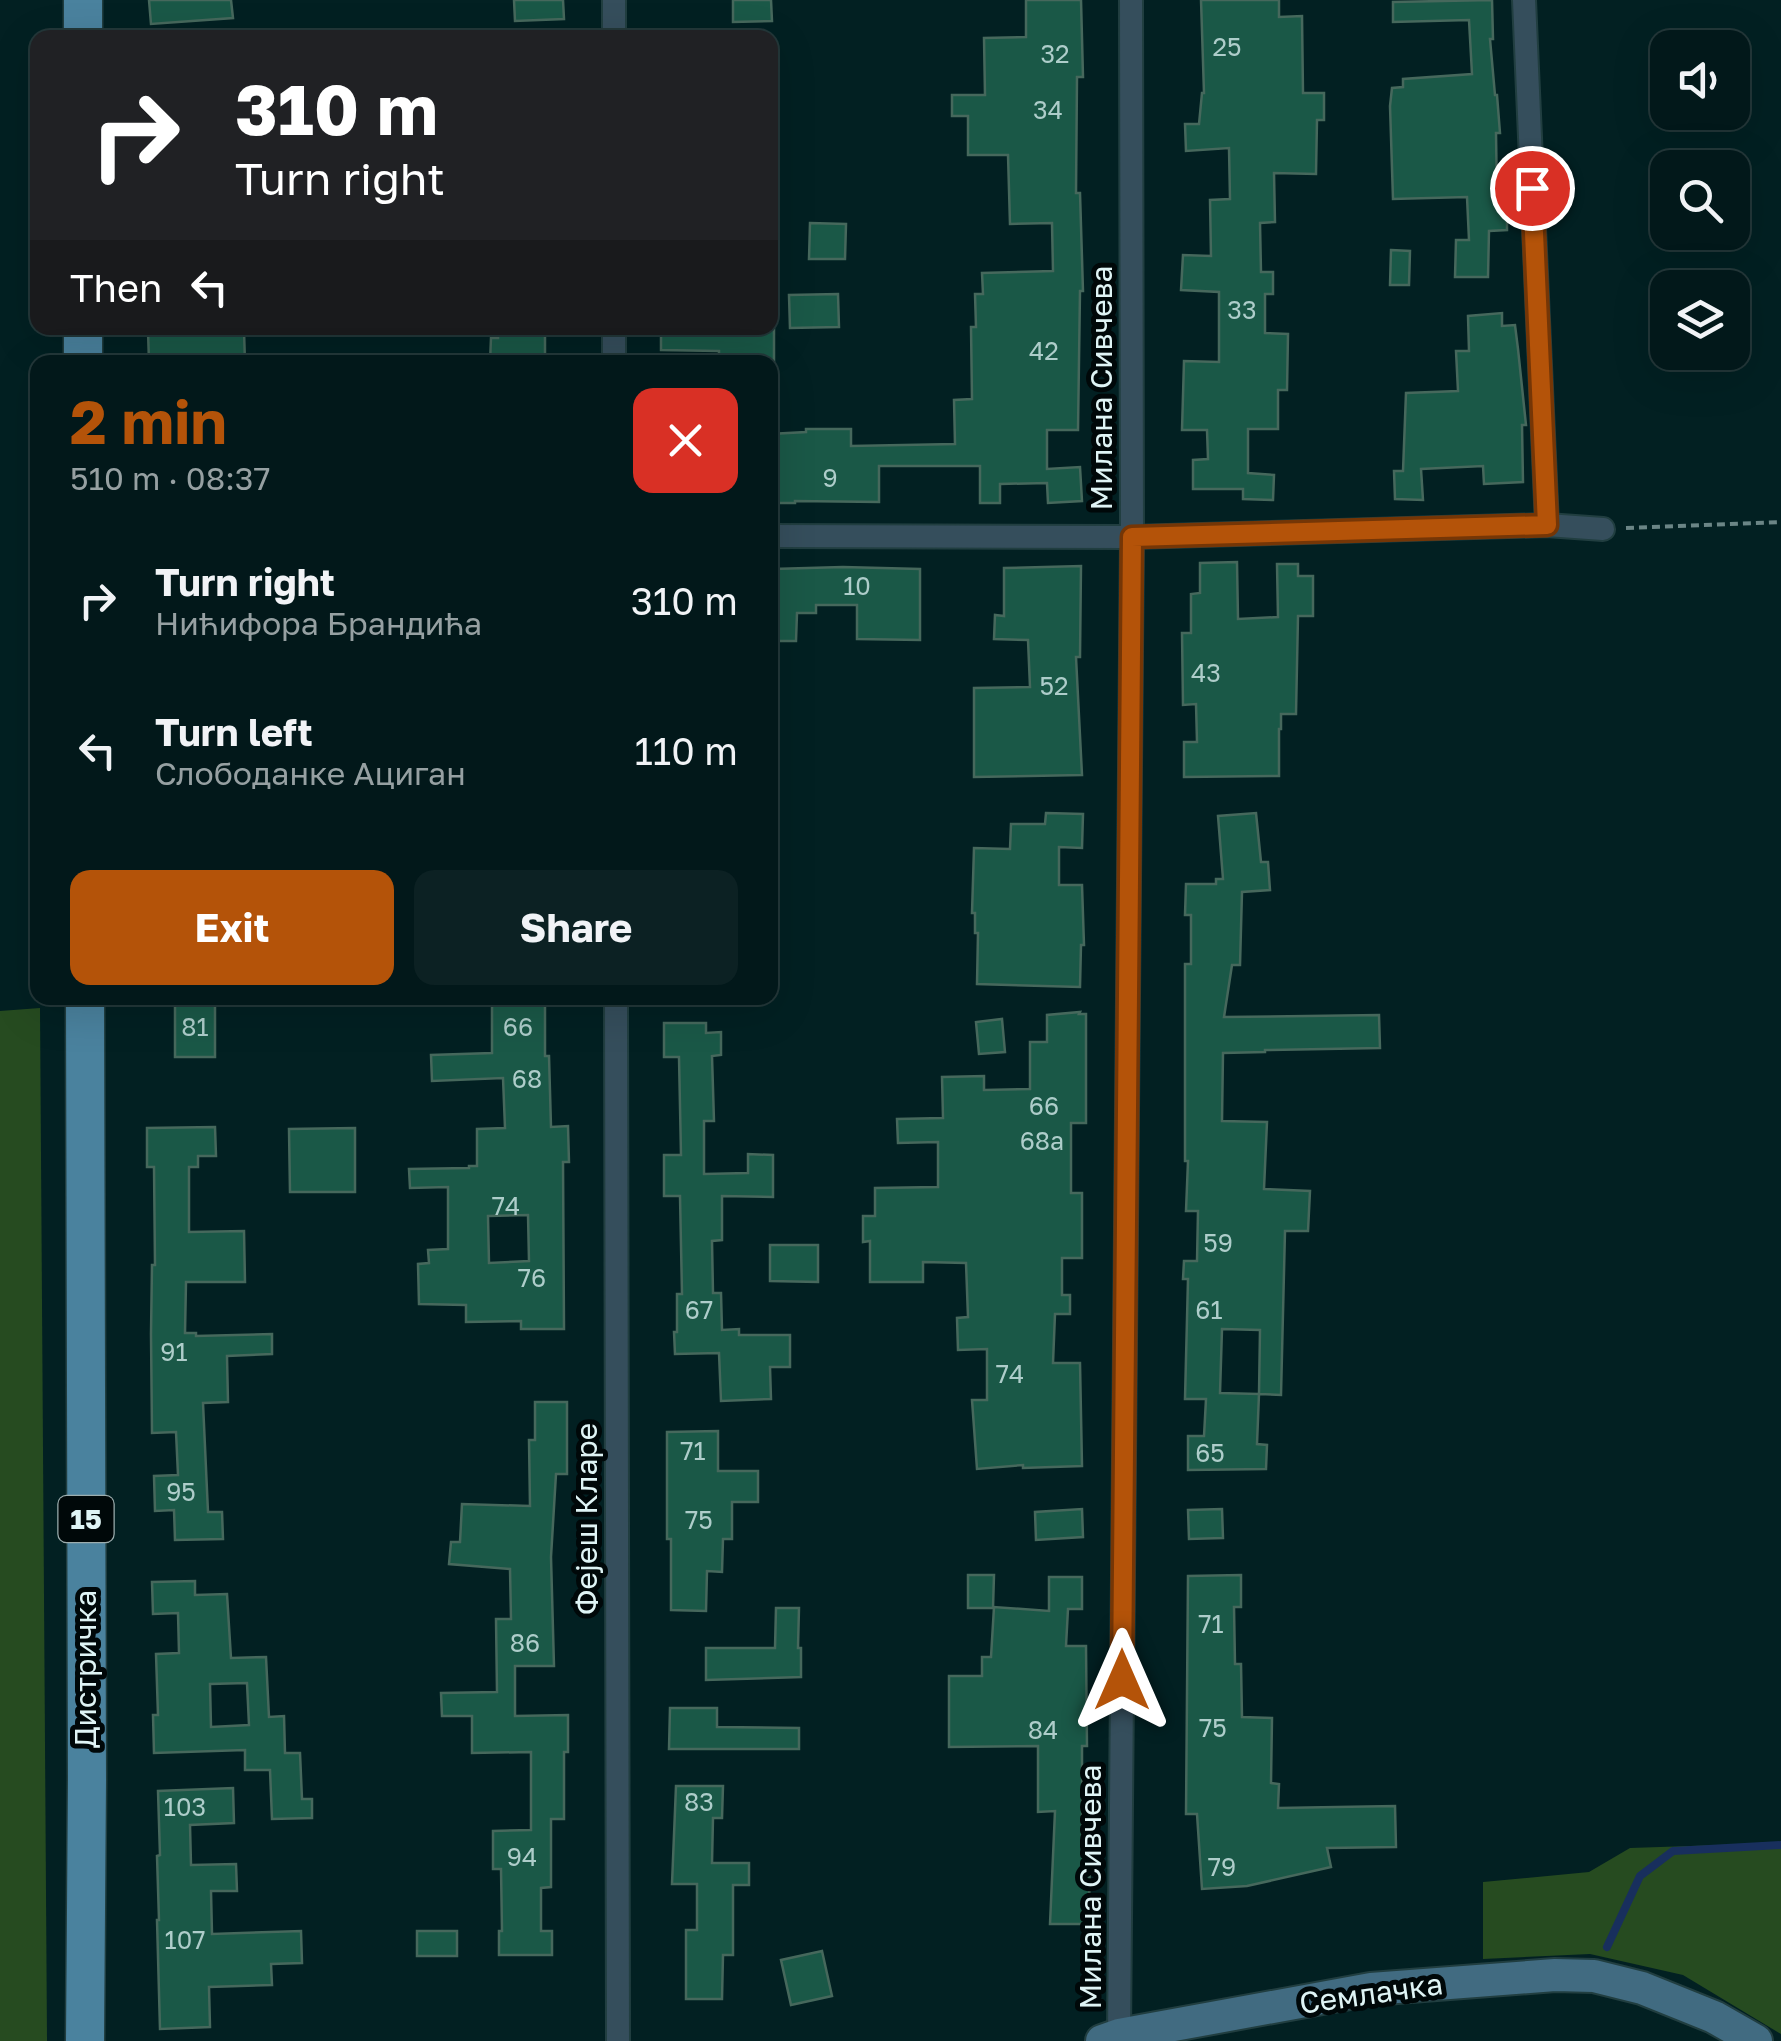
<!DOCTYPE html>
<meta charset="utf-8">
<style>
body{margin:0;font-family:"Golos Text",sans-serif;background:#0c2123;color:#f1f3f6;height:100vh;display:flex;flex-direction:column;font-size:38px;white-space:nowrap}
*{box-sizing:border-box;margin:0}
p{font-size:32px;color:#96a0a2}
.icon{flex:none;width:55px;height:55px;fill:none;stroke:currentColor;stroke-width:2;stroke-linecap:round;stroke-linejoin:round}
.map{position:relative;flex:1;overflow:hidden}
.side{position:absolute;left:30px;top:355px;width:748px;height:650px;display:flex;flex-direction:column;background:#02181a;border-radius:20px;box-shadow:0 10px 40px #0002,0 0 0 2px #233739}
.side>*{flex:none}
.hud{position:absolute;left:30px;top:30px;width:748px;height:305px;border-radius:20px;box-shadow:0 10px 40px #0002,0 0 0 2px #233739;background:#202124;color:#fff;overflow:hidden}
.tools{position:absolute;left:1650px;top:30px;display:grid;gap:20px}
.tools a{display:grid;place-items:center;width:100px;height:100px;border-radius:20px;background:#02181a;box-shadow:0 10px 40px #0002,0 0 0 2px #233739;font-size:50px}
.pin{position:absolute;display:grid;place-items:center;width:85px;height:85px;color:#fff;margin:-42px;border:5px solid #fff;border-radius:50%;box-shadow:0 2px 10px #0007}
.me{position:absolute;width:110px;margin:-55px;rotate:0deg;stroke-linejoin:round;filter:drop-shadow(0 0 8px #0008)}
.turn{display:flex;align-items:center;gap:35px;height:210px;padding:0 40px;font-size:45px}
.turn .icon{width:130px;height:130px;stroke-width:2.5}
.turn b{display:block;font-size:70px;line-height:85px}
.then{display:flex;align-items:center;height:95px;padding:0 40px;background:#0003;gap:20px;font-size:38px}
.round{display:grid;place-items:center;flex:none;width:105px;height:105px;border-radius:20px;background:#0c2123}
.headline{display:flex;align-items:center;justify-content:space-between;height:170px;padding:0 40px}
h1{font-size:60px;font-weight:700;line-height:75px;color:#b45309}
.cta{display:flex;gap:20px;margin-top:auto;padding:20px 40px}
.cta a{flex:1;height:115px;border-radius:20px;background:#b45309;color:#fff;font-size:40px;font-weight:700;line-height:115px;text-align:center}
.cta a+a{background:#0c2123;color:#f1f3f6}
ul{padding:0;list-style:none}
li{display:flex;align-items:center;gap:30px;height:150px;padding:0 40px}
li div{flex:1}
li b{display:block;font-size:38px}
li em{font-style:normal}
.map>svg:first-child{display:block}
.green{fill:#264b20}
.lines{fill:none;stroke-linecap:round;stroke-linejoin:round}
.stream{stroke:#182f5d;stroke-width:8}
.building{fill:#1a5847;stroke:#46685c;stroke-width:2.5;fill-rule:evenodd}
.street-casing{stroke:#213e40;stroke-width:26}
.secondary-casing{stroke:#213e40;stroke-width:36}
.primary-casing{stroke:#213e40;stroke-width:41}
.path{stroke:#6b8586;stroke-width:4;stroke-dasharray:8 5;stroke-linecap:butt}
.street{stroke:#354e5c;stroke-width:22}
.secondary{stroke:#416b81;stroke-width:32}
.primary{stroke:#4a829e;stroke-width:38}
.route-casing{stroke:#753606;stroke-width:25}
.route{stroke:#b45309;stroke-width:18}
.labels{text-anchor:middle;stroke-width:10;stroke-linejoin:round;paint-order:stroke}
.number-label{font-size:25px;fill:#aecdca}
.shield{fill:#000809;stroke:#9cadae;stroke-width:2.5}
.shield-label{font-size:28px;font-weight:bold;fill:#dff4f5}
.street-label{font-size:30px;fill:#dff4f5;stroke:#000809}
</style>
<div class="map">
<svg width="1781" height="2041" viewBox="0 0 1781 2041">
<rect width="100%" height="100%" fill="#022022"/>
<g class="green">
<polygon points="40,1008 47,2041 0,2041 0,1011"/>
<polygon points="1781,1843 1781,2034 1683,1975 1590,1954 1483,1959 1483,1882 1589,1872 1630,1848"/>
</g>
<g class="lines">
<polyline class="stream" points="1607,1947 1640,1876 1673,1851 1781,1845"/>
</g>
<g class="building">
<polygon points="149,0 231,0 233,18 151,24"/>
<polygon points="514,0 563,0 564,19 515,21"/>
<polygon points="733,0 771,0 772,21 733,22"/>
<polygon points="1026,0 1081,0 1083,77 1077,77 1076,193 1080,193 1083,291 1080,291 1078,430 1047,430 1047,469 1080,467 1082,501 1048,503 1047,483 1000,484 1000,503 980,503 980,466 879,466 879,502 795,501 795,503 770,503 770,434 806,432 806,429 851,429 851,446 955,444 954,400 972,399 971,327 976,327 975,294 983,294 982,273 1053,271 1052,223 1010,224 1008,155 968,155 968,116 952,116 952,95 985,95 984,38 1026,37"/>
<polygon points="1201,0 1279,0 1279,17 1302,16 1303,93 1324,93 1324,120 1317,120 1316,174 1274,173 1275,222 1260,223 1261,272 1273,272 1273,294 1265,294 1265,333 1288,334 1287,390 1278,390 1278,429 1248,429 1248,473 1274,475 1273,500 1243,499 1243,489 1193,489 1193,460 1208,459 1207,430 1182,430 1184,361 1219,362 1219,292 1181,290 1183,255 1211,256 1210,200 1230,199 1229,148 1186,151 1185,124 1199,124 1202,93 1204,93"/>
<polygon points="1492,0 1493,39 1490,39 1495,95 1497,95 1500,133 1496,133 1497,199 1507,199 1507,230 1489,231 1488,277 1455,277 1456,240 1469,240 1467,197 1393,199 1390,106 1392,88 1403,87 1403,79 1472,74 1469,20 1393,22 1393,2"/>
<polygon points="810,223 846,224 845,259 809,259"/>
<polygon points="1391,250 1410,251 1409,285 1390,285"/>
<polygon points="838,294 839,327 790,328 789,295"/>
<polygon points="1502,313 1502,326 1515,325 1518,349 1526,425 1522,425 1523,482 1484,484 1483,466 1421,469 1423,500 1395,499 1394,471 1403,471 1406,393 1458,391 1456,351 1469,351 1468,316"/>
<polygon points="205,328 205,333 244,331 245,362 149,362 148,331"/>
<polygon points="498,328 545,328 545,357 515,357 516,362 490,362 491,338 498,338"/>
<polygon points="661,328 695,328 695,330 774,328 774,362 719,362 719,351 661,350"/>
<polygon points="1237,562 1238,619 1278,617 1277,564 1298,564 1298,576 1313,576 1313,616 1298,616 1296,714 1281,714 1281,729 1279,729 1279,776 1184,777 1184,742 1197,742 1196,704 1183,705 1182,633 1191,633 1191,594 1200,593 1200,563"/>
<polygon points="1081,566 1080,657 1076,657 1082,775 974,777 974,688 1030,687 1028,640 994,639 995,615 1004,616 1004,568"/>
<polygon points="843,567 920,569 920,640 857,639 857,605 816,605 816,613 797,613 796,641 770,641 770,622 773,622 773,569"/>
<polygon points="1046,813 1083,814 1082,848 1059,847 1059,885 1082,885 1084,945 1081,945 1080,987 977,984 978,933 975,933 975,913 972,913 974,848 1010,849 1011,824 1045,824"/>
<path d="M1256 813 1261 862H1268L1270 890 1242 892 1240 965H1232L1224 1017 1379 1015 1380 1048 1265 1050V1052L1223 1053 1222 1121 1267 1122 1264 1189 1310 1191 1308 1231H1285L1281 1395 1259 1394 1257 1444 1267 1445 1266 1469 1188 1470V1436H1204L1206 1399H1185L1188 1279H1183L1184 1261H1197L1198 1211H1186L1188 1161H1185V964H1191V915H1185L1186 884H1216V879H1223L1218 816ZM1222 1329 1260 1330 1259 1394 1220 1393Z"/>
<rect x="175" y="998" width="40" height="59"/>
<path d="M545 998V1056H549L551 1127 568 1126 569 1162H563L564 1329H521V1321L466 1322V1305L419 1304 418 1264 429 1263 428 1250 448 1249V1187L410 1188 409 1169 469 1168V1166H477V1129L505 1128 503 1078 432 1081 431 1055 492 1053V999ZM528 1215 529 1261 489 1263 488 1216Z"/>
<polygon points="1080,1012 1079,1014 1086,1014 1086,1123 1071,1123 1071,1193 1082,1193 1082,1258 1062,1258 1062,1295 1070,1295 1070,1314 1055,1314 1053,1363 1080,1363 1082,1466 1023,1468 1023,1465 977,1469 972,1400 987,1400 987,1349 958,1350 957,1318 968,1317 966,1263 923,1262 923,1282 870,1282 870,1241 863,1242 863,1216 875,1216 875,1188 938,1187 938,1142 898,1143 897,1119 943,1118 942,1077 984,1076 984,1090 1030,1089 1030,1042 1047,1042 1047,1015"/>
<polygon points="1002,1019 1005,1052 979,1054 976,1022"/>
<polygon points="664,1023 706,1023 706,1033 721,1032 721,1055 712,1056 714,1121 704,1121 704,1174 748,1173 748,1154 773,1155 773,1197 722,1196 722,1240 712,1241 713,1293 721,1293 722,1330 739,1329 739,1335 790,1335 790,1367 770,1367 771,1399 721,1401 719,1353 675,1354 674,1332 677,1332 677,1294 682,1294 680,1196 664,1196 664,1155 681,1155 679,1057 664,1057"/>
<polygon points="215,1127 216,1156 198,1156 198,1167 189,1167 189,1232 244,1231 245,1282 186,1282 185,1333 196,1333 196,1336 272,1334 272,1354 227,1356 228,1402 203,1403 208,1512 222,1512 223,1539 175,1540 174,1510 155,1511 154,1476 178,1475 176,1432 152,1433 151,1334 152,1265 155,1265 154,1167 147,1167 147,1128"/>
<polygon points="355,1128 355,1192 290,1192 289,1129"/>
<polygon points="770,1245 818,1245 818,1282 770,1281"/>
<polygon points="535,1402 567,1402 567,1474 556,1474 551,1557 554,1666 515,1666 515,1716 568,1715 568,1752 564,1752 564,1819 551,1819 551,1887 541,1888 541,1931 552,1931 552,1955 499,1955 499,1931 502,1931 501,1869 493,1869 493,1831 531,1830 531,1752 472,1753 472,1716 442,1716 441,1693 497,1692 496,1619 511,1619 510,1569 449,1564 451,1542 460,1542 462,1504 530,1506 529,1440 535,1440"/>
<polygon points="718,1431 718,1471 758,1471 758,1502 732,1502 732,1539 723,1539 722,1572 707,1571 706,1611 671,1610 671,1539 667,1539 667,1432"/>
<polygon points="1082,1509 1083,1537 1036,1540 1035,1512"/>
<polygon points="1222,1509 1223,1538 1189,1539 1188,1510"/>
<polygon points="968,1575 994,1575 993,1608 968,1608"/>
<polygon points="1241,1575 1241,1607 1234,1607 1235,1664 1241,1664 1242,1717 1272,1718 1271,1783 1279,1784 1278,1808 1395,1806 1396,1847 1327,1848 1331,1867 1247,1886 1202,1889 1197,1814 1186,1814 1188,1576"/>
<polygon points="1049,1577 1082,1577 1082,1609 1068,1609 1066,1646 1086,1646 1087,1746 1082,1746 1082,1839 1090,1840 1089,1924 1050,1924 1055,1811 1038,1812 1038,1746 949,1747 949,1676 982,1676 982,1657 991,1657 994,1607 1049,1611"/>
<path d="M195 1581V1595L227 1594 231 1658 266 1657 269 1717 284 1716 285 1753H300L302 1799H312V1818L272 1819 270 1770H245V1750L154 1753 153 1715H158L156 1654 179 1653 178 1613 153 1614 152 1582ZM247 1683 249 1725 211 1727 210 1684Z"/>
<polygon points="776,1608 799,1608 798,1648 801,1648 801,1677 706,1680 706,1648 775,1648"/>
<polygon points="670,1708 717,1708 717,1727 799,1728 799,1749 669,1749"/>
<polygon points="676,1786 723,1786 722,1818 713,1818 712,1863 749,1863 749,1885 733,1885 733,1955 723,1955 722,1999 686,1999 686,1930 697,1930 697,1884 672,1884"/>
<polygon points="233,1788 234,1823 190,1825 191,1865 236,1864 237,1891 211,1891 212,1934 301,1931 302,1963 271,1964 272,1985 209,1987 210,2027 160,2029 157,1920 159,1920 157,1856 160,1855 158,1791"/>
<rect x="417" y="1931" width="40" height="25"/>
<polygon points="822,1951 832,1996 791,2005 781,1960"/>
</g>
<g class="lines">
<g class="street-casing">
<g id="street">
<polyline points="614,0 614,38"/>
<polyline points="1524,0 1547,525"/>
<polyline points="614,328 614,362"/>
<polyline points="770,536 1132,537 1547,525 1603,529"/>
<polyline points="616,998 618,2041"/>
<polyline points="1119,2035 1132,537 1131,0"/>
</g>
</g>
<g class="secondary-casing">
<polyline id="secondary" points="1102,2041 1119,2035 1371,1989 1555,1975 1594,1976 1642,1988 1714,2017 1756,2041"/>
</g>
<g class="primary-casing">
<g id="primary">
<polyline points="83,0 83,38"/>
<polyline points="83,328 83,362"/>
<polyline points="85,998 87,1779 85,2041"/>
</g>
</g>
<polyline class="path" points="1626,528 1781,522"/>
<use href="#street" class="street"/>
<use href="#secondary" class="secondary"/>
<use href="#primary" class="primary"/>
</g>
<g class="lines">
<g class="route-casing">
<polyline id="route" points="1122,1680 1132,537 1547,525 1532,188"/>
</g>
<use href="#route" class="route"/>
</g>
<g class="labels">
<g class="number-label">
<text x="1227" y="56">25</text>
<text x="1055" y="63">32</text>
<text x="1048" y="119">34</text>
<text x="1242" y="319">33</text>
<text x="1044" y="360">42</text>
<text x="830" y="487">9</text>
<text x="857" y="595">10</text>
<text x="1206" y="682">43</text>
<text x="1054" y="695">52</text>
<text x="195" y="1036">81</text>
<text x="518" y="1036">66</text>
<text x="527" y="1088">68</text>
<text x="1044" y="1115">66</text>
<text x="1042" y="1150">68a</text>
<text x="506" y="1215">74</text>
<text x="1218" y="1252">59</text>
<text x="532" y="1287">76</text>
<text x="699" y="1319">67</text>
<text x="1209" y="1319">61</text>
<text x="174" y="1361">91</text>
<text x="1010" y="1383">74</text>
<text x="693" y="1460">71</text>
<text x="1210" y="1462">65</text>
<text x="181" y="1501">95</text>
<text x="699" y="1529">75</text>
<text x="1211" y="1633">71</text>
<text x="525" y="1652">86</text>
<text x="1213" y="1737">75</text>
<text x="1043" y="1739">84</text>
<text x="699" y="1811">83</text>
<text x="185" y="1816">103</text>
<text x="522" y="1866">94</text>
<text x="1222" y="1876">79</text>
<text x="185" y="1949">107</text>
</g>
<rect class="shield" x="58.5" y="1496" width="55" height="46" rx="8"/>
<g class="shield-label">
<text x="86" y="1529">15</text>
</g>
<g class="street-label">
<text transform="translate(1102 388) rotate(-90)" y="10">Милана Сивчева</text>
<text transform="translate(587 1519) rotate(-90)" y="10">Фејеш Кларе</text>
<text transform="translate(86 1669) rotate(-90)" y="10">Дистричка</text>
<text transform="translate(1091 1887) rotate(-90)" y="10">Милана Сивчева</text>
<text transform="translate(1371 1994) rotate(-8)" y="10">Семлачка</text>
</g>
</g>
</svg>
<div class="tools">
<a><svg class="icon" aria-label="sound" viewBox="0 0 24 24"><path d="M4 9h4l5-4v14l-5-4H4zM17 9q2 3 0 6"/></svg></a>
<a><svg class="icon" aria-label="search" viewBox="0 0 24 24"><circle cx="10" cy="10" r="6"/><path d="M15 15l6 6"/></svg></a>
<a><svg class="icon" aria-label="layers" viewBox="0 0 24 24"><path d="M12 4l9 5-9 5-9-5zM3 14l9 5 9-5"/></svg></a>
</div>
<div class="pin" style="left:1532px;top:188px;background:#d93025"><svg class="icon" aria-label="arrive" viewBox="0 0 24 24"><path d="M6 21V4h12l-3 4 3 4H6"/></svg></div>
<svg class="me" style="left:1122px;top:1680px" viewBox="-20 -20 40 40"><path d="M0-17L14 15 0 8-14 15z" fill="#b45309" stroke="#fff" stroke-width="4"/></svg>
<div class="hud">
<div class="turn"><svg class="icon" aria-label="right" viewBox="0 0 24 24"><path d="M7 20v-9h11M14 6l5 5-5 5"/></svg><div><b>310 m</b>Turn right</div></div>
<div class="then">Then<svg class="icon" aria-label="left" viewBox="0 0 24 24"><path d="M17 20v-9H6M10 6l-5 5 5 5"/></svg></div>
</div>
<section class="side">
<div class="headline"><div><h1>2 min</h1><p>510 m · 08:37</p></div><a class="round" style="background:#d93025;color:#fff"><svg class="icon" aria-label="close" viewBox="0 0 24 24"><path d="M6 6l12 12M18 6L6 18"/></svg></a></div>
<ul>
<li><svg class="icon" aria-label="right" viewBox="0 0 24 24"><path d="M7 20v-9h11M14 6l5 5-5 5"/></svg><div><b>Turn right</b><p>Нићифора Брандића</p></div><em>310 m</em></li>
<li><svg class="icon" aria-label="left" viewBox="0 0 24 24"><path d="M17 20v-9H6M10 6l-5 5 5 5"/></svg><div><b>Turn left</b><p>Слободанке Ациган</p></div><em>110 m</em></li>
</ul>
<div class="cta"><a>Exit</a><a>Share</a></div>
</section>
</div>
